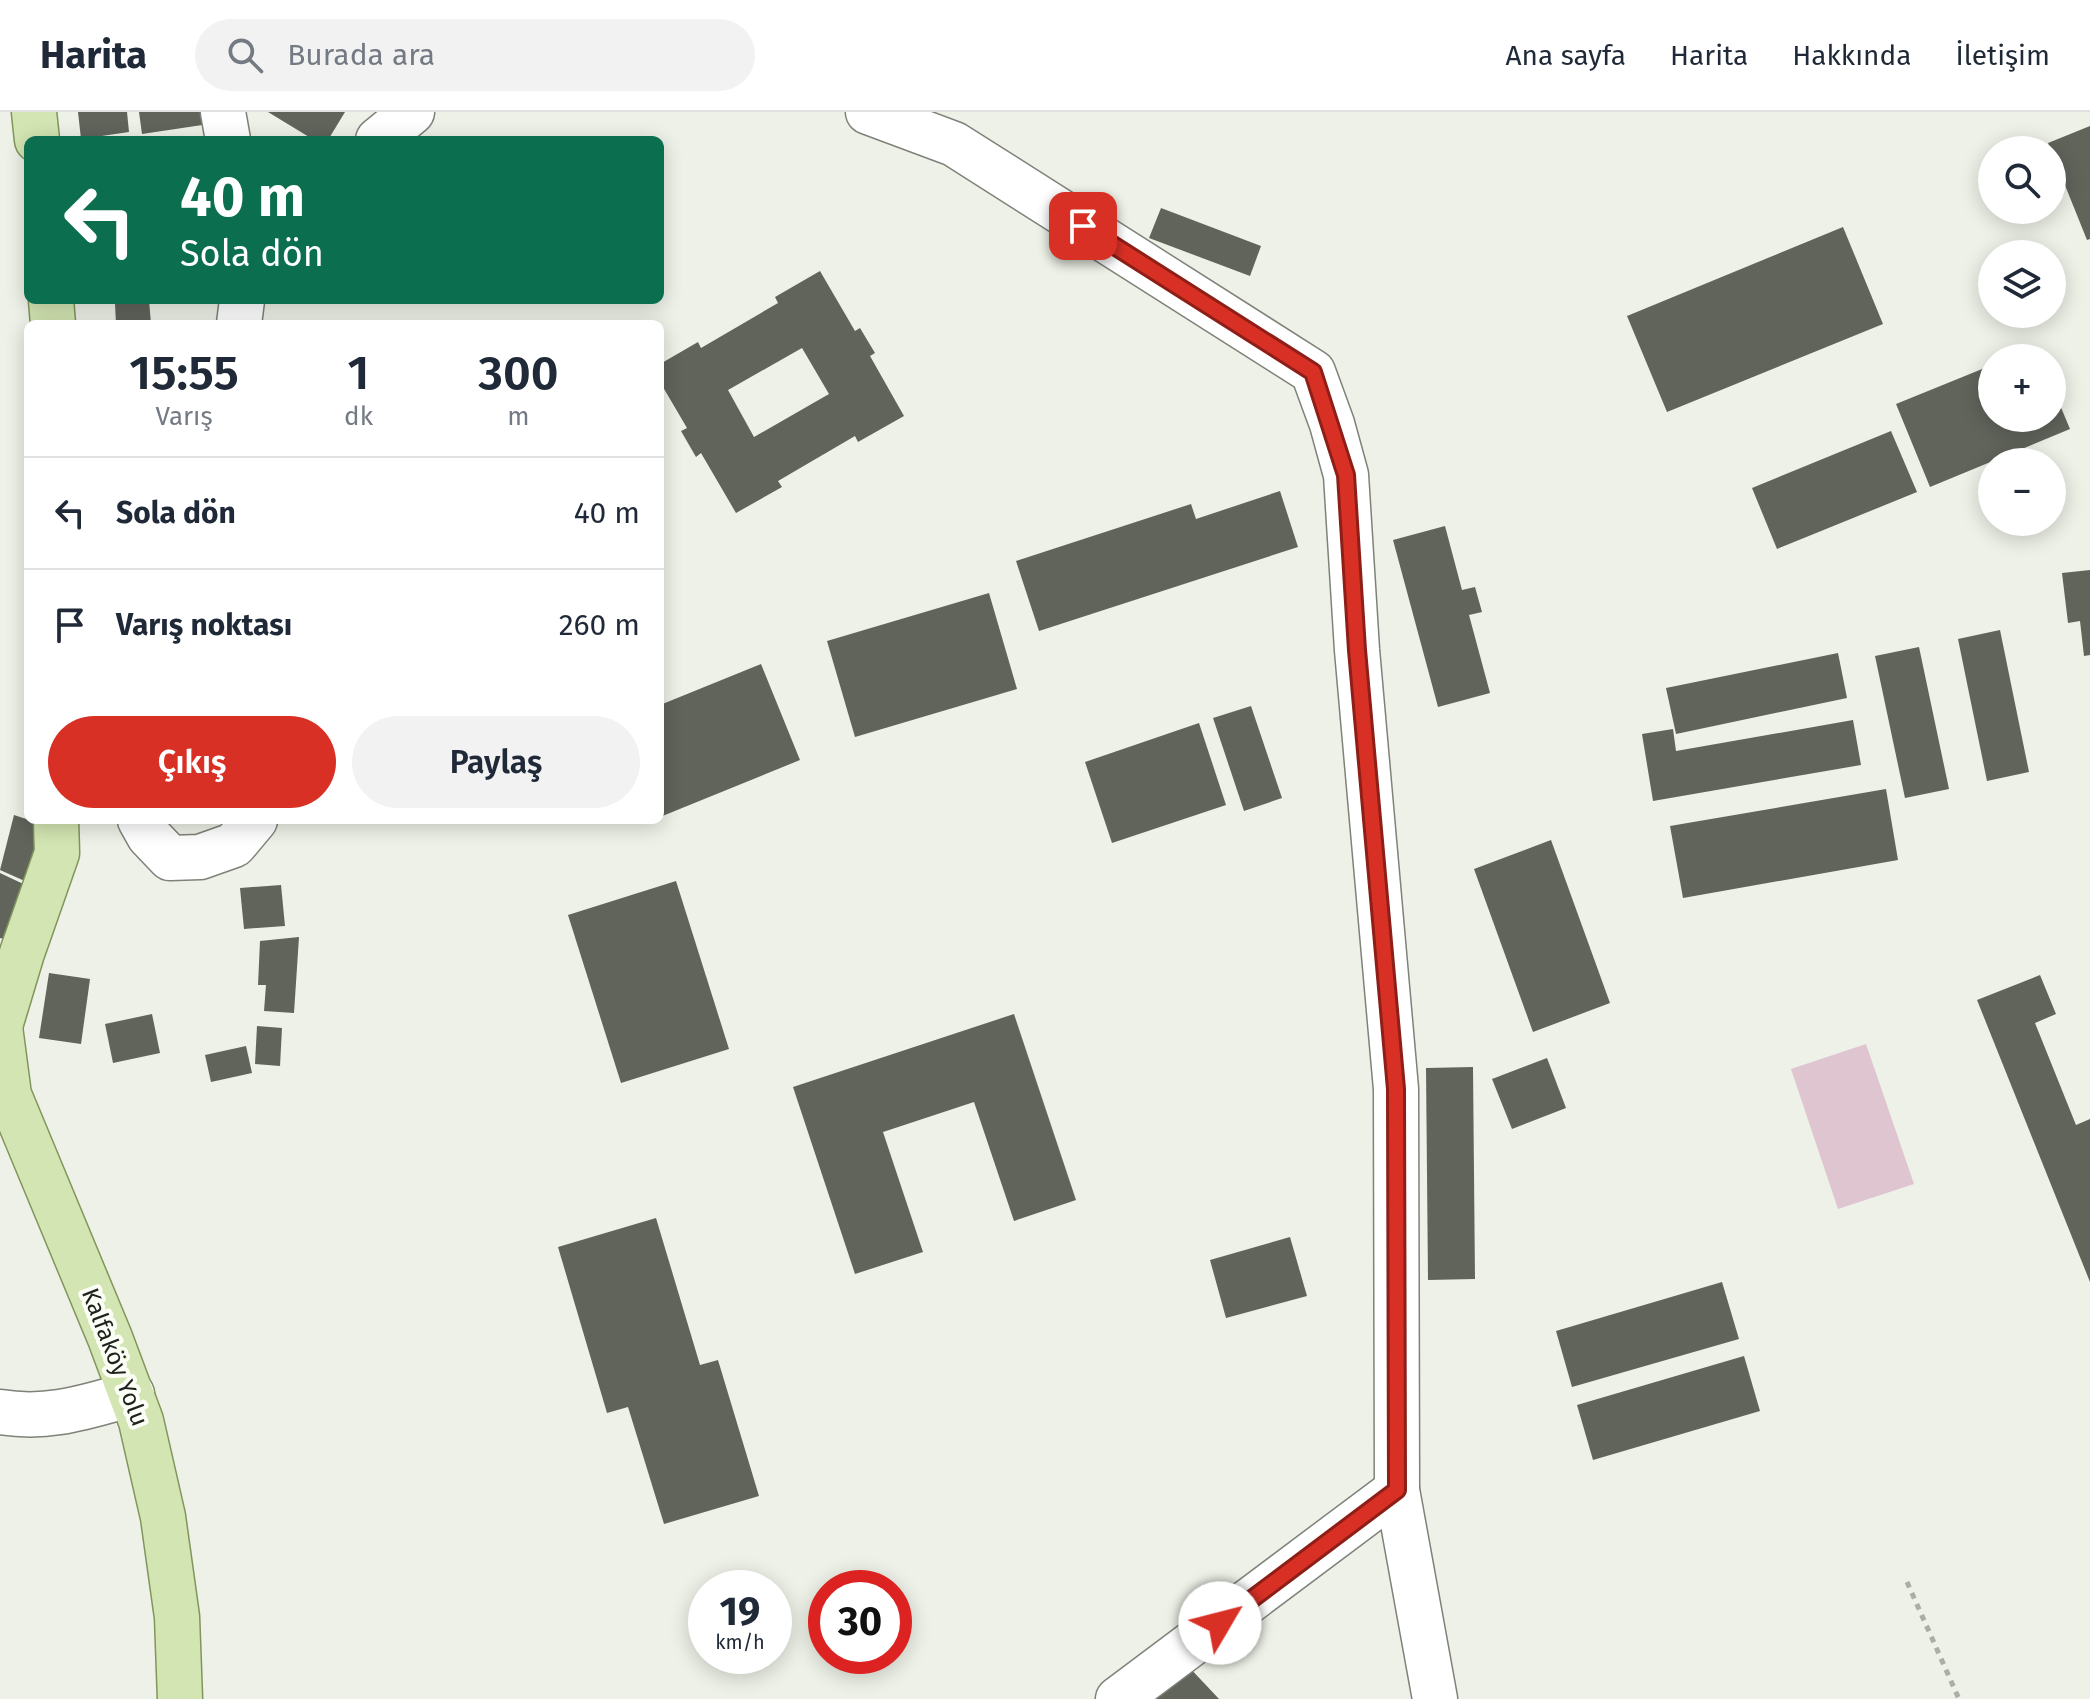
<!DOCTYPE html>
<html lang="tr">
<meta charset="utf-8">
<style>
body{margin:0;font-family:"Fira Sans",sans-serif;background:#f2f2f3;color:#1f2937;height:100vh;display:flex;flex-direction:column;font-size:30px;white-space:nowrap}
*{box-sizing:border-box;margin:0}
p{font-size:26px;color:#747a83}
.icon{flex:none;width:44px;height:44px;fill:none;stroke:currentColor;stroke-width:2;stroke-linecap:round;stroke-linejoin:round}
.map{position:relative;flex:1;overflow:hidden}
.sheet{position:absolute;left:24px;top:208px;width:640px;height:504px;display:flex;flex-direction:column;background:#fff;border-radius:12px;box-shadow:0 4px 20px #0003}
.sheet>*{flex:none}
.guide{position:absolute;left:24px;top:24px;width:640px;height:168px;border-radius:12px;box-shadow:0 4px 20px #0003;background:#0b6e4f;color:#fff;overflow:hidden}
.fabs{position:absolute;left:1978px;top:24px;display:grid;gap:16px}
.fabs a{display:grid;place-items:center;width:88px;height:88px;border-radius:50%;background:#fff;box-shadow:0 4px 20px #0003;font-size:40px}
.speed{position:absolute;left:688px;top:1458px;display:flex;gap:16px;font-size:40px;font-weight:700;text-align:center}
.speed>*{display:grid;place-content:center;width:104px;height:104px;border-radius:50%;background:#fff;box-shadow:0 4px 20px #0003;line-height:1}
.speed small{font-size:20px;font-weight:400}
.speed .limit{border:12px solid #d22;background:#fff;color:#111}
.pin{position:absolute;display:grid;place-items:center;width:68px;height:68px;color:#fff;margin:-34px;border-radius:16px;box-shadow:0 4px 12px #0006}
.me{position:absolute;width:88px;margin:-44px;rotate:53deg;stroke-linejoin:round;filter:drop-shadow(0 0 6px #0008)}
.turn{display:flex;align-items:center;gap:28px;height:168px;padding:0 24px;font-size:36px}
.turn .icon{width:104px;height:104px;stroke-width:2.5}
.turn b{display:block;font-size:56px;line-height:68px}
.eta{display:flex;justify-content:space-evenly;align-items:center;height:136px;text-align:center}
.eta b{font-size:48px;font-weight:600;line-height:56px}
.button{display:flex;gap:16px;margin-top:auto;padding:16px 24px}
.button a{flex:1;height:92px;border-radius:48px;background:#d93025;color:#fff;font-size:32px;font-weight:600;line-height:92px;text-align:center}
.button a+a{background:#f2f2f3;color:#1f2937}
ul{padding:0;list-style:none}
li{display:flex;align-items:center;gap:24px;height:112px;padding:0 24px;border-top:2px solid #e0e1e3}
li div{flex:1}
li b{display:block;font-size:30px}
li em{font-style:normal}
header{display:flex;align-items:center;gap:48px;box-sizing:border-box;height:112px;padding:0 40px;background:#fff;border-bottom:2px solid #e0e1e3}
header strong{font-size:38px}
nav{display:flex;gap:44px;margin-inline-start:auto;font-size:28px}
.search{width:560px;height:72px;background:#f2f2f3;display:flex;align-items:center;gap:20px;box-sizing:border-box;padding:0 28px;border-radius:44px;color:#747a83;font-size:30px}
.map>svg:first-child{display:block}
.green{fill:#dfc5cf}
.building{fill:#60645b;fill-rule:evenodd}
.lines{fill:none;stroke-linecap:round;stroke-linejoin:round}
.minor-casing{stroke:#7e8279;stroke-width:47}
.major-casing{stroke:#81955c;stroke-width:47}
.path{stroke:#aaaea6;stroke-width:5;stroke-dasharray:6 6;stroke-linecap:butt}
.minor{stroke:#fff;stroke-width:44}
.major{stroke:#d3e5b2;stroke-width:44}
.route-casing{stroke:#8d1f18;stroke-width:20}
.route{stroke:#d93025;stroke-width:14}
.labels{text-anchor:middle;stroke-width:8;stroke-linejoin:round;paint-order:stroke}
.street-label{font-size:24px;fill:#1f211d;stroke:#fafef4}
</style>
<header>
<strong>Harita</strong>
<div class="search"><svg class="icon" aria-label="search" viewBox="0 0 24 24"><circle cx="10" cy="10" r="6"/><path d="M15 15l6 6"/></svg>Burada ara</div>
<nav><a>Ana sayfa</a><a>Harita</a><a>Hakkında</a><a>İletişim</a></nav>
</header>
<div class="map">
<svg width="2090" height="1587" viewBox="0 0 2090 1587">
<rect width="100%" height="100%" fill="#edf1e7"/>
<polygon class="green" points="1866,932 1914,1072 1838,1097 1791,957"/>
<g class="building">
<polygon points="78,0 127,0 129,20 81,27"/>
<polygon points="139,0 207,0 209,12 142,22"/>
<polygon points="268,0 345,0 328,28 314,28"/>
<polygon points="2090,14 2090,127 2087,128 2048,31"/>
<polygon points="1161,96 1261,134 1250,164 1149,126"/>
<polygon points="1843,115 1883,212 1667,300 1627,204"/>
<path d="M820 159 855 219 860 216 875 241 870 244 904 304 858 330 855 324 778 369 782 375 736 401 701 341 696 345 681 319 687 316 660 270V252L698 230 701 236 778 191 775 185ZM802 236 829 282 754 325 728 278Z"/>
<polygon points="149,188 151,212 116,212 115,192"/>
<polygon points="2036,235 2041,246 2009,246"/>
<polygon points="1992,253 1992,306 2052,306 2052,274 2070,317 1930,375 1896,292"/>
<polygon points="1891,319 1917,380 1777,437 1752,376"/>
<polygon points="1280,379 1298,435 1039,519 1016,449 1191,392 1196,407"/>
<polygon points="1445,414 1462,478 1475,475 1482,500 1469,503 1490,581 1438,595 1393,428"/>
<polygon points="2090,458 2090,543 2084,544 2080,509 2068,511 2062,461"/>
<polygon points="989,481 1017,577 855,625 827,529"/>
<polygon points="2000,518 2029,660 1987,669 1958,527"/>
<polygon points="1919,535 1949,677 1905,686 1875,544"/>
<polygon points="1838,541 1847,586 1676,622 1666,576"/>
<polygon points="761,552 800,648 660,705 660,593"/>
<polygon points="1251,594 1282,686 1244,699 1213,606"/>
<polygon points="1853,608 1861,653 1653,689 1642,622 1673,617 1676,639"/>
<polygon points="1199,611 1226,693 1112,731 1085,650"/>
<polygon points="1886,677 1898,748 1683,786 1670,714"/>
<polygon points="14,703 54,716 36,774 0,758"/>
<polygon points="1551,728 1610,891 1533,920 1474,757"/>
<polygon points="0,761 34,777 11,829 0,826"/>
<polygon points="676,769 729,937 621,971 568,803"/>
<polygon points="281,773 285,814 244,817 240,776"/>
<polygon points="299,825 294,901 264,899 266,873 258,873 260,829"/>
<polygon points="49,861 90,867 81,932 39,926"/>
<polygon points="2040,863 2056,902 2035,911 2076,1013 2090,1007 2090,1170 1977,888"/>
<polygon points="152,902 160,941 113,951 105,912"/>
<polygon points="1014,902 1076,1088 1014,1109 974,990 883,1020 923,1140 855,1162 793,975"/>
<polygon points="257,914 282,916 280,954 255,952"/>
<polygon points="246,934 252,961 211,970 205,943"/>
<polygon points="1547,946 1566,996 1512,1017 1492,967"/>
<polygon points="1473,955 1475,1167 1428,1168 1426,956"/>
<polygon points="656,1106 700,1253 718,1248 759,1384 664,1412 628,1295 607,1301 558,1135"/>
<polygon points="1290,1125 1307,1184 1226,1206 1210,1148"/>
<polygon points="1722,1170 1739,1227 1572,1275 1556,1219"/>
<polygon points="1744,1244 1760,1299 1593,1348 1577,1293"/>
<polygon points="1188,1554 1219,1587 1152,1587"/>
</g>
<g class="lines">
<g class="minor-casing">
<g id="minor">
<polyline points="223,0 228,28"/>
<polyline points="868,0 954,32 1313,260 1332,312 1346,363 1357,538 1396,977 1397,1378 1435,1587"/>
<polyline points="378,28 412,0"/>
<polyline points="239,212 242,188"/>
<polyline points="140,708 149,724 170,746 200,745 234,733 255,708"/>
<path d="M0 1300C49 1308 85 1295 132 1282"/>
<polyline points="1118,1587 1397,1378"/>
</g>
</g>
<g class="major-casing">
<g id="major">
<polyline points="34,0 37,28"/>
<polyline points="51,188 53,212"/>
<polyline points="0,914 22,841 57,741 56,708"/>
<polyline points="0,915 9,983 110,1226 141,1309 163,1405 177,1505 180,1587"/>
</g>
</g>
<polyline class="path" points="1907,1470 1959,1587"/>
<use href="#minor" class="minor"/>
<use href="#major" class="major"/>
</g>
<g class="lines">
<g class="route-casing">
<polyline id="route" points="1083,114 1313,260 1346,363 1357,538 1396,977 1397,1378 1220,1511"/>
</g>
<use href="#route" class="route"/>
</g>
<g class="labels">
<g class="street-label">
<text transform="translate(115 1245) rotate(69)" y="8">Kalfaköy Yolu</text>
</g>
</g>
</svg>
<div class="fabs">
<a><svg class="icon" aria-label="search" viewBox="0 0 24 24"><circle cx="10" cy="10" r="6"/><path d="M15 15l6 6"/></svg></a>
<a><svg class="icon" aria-label="layers" viewBox="0 0 24 24"><path d="M12 4l9 5-9 5-9-5zM3 14l9 5 9-5"/></svg></a>
<a>+</a>
<a>−</a>
</div>
<div class="speed"><div>19<small>km/h</small></div><div class="limit">30</div></div>
<div class="pin" style="left:1083px;top:114px;background:#d93025"><svg class="icon" aria-label="arrive" viewBox="0 0 24 24"><path d="M6 21V4h12l-3 4 3 4H6"/></svg></div>
<svg class="me" style="left:1220px;top:1511px" viewBox="-20 -20 40 40"><circle r="19" fill="#fff"/><path d="M0-13L10 11 0 6-10 11z" fill="#d93025"/></svg>
<div class="guide">
<div class="turn"><svg class="icon" aria-label="left" viewBox="0 0 24 24"><path d="M17 20v-9H6M10 6l-5 5 5 5"/></svg><div><b>40 m</b>Sola dön</div></div>
</div>
<section class="sheet">
<div class="eta">
<div><b>15:55</b><p>Varış</p></div>
<div><b>1</b><p>dk</p></div>
<div><b>300</b><p>m</p></div>
</div>
<ul>
<li><svg class="icon" aria-label="left" viewBox="0 0 24 24"><path d="M17 20v-9H6M10 6l-5 5 5 5"/></svg><div><b>Sola dön</b></div><em>40 m</em></li>
<li><svg class="icon" aria-label="arrive" viewBox="0 0 24 24"><path d="M6 21V4h12l-3 4 3 4H6"/></svg><div><b>Varış noktası</b></div><em>260 m</em></li>
</ul>
<div class="button"><a>Çıkış</a><a>Paylaş</a></div>
</section>
</div>
